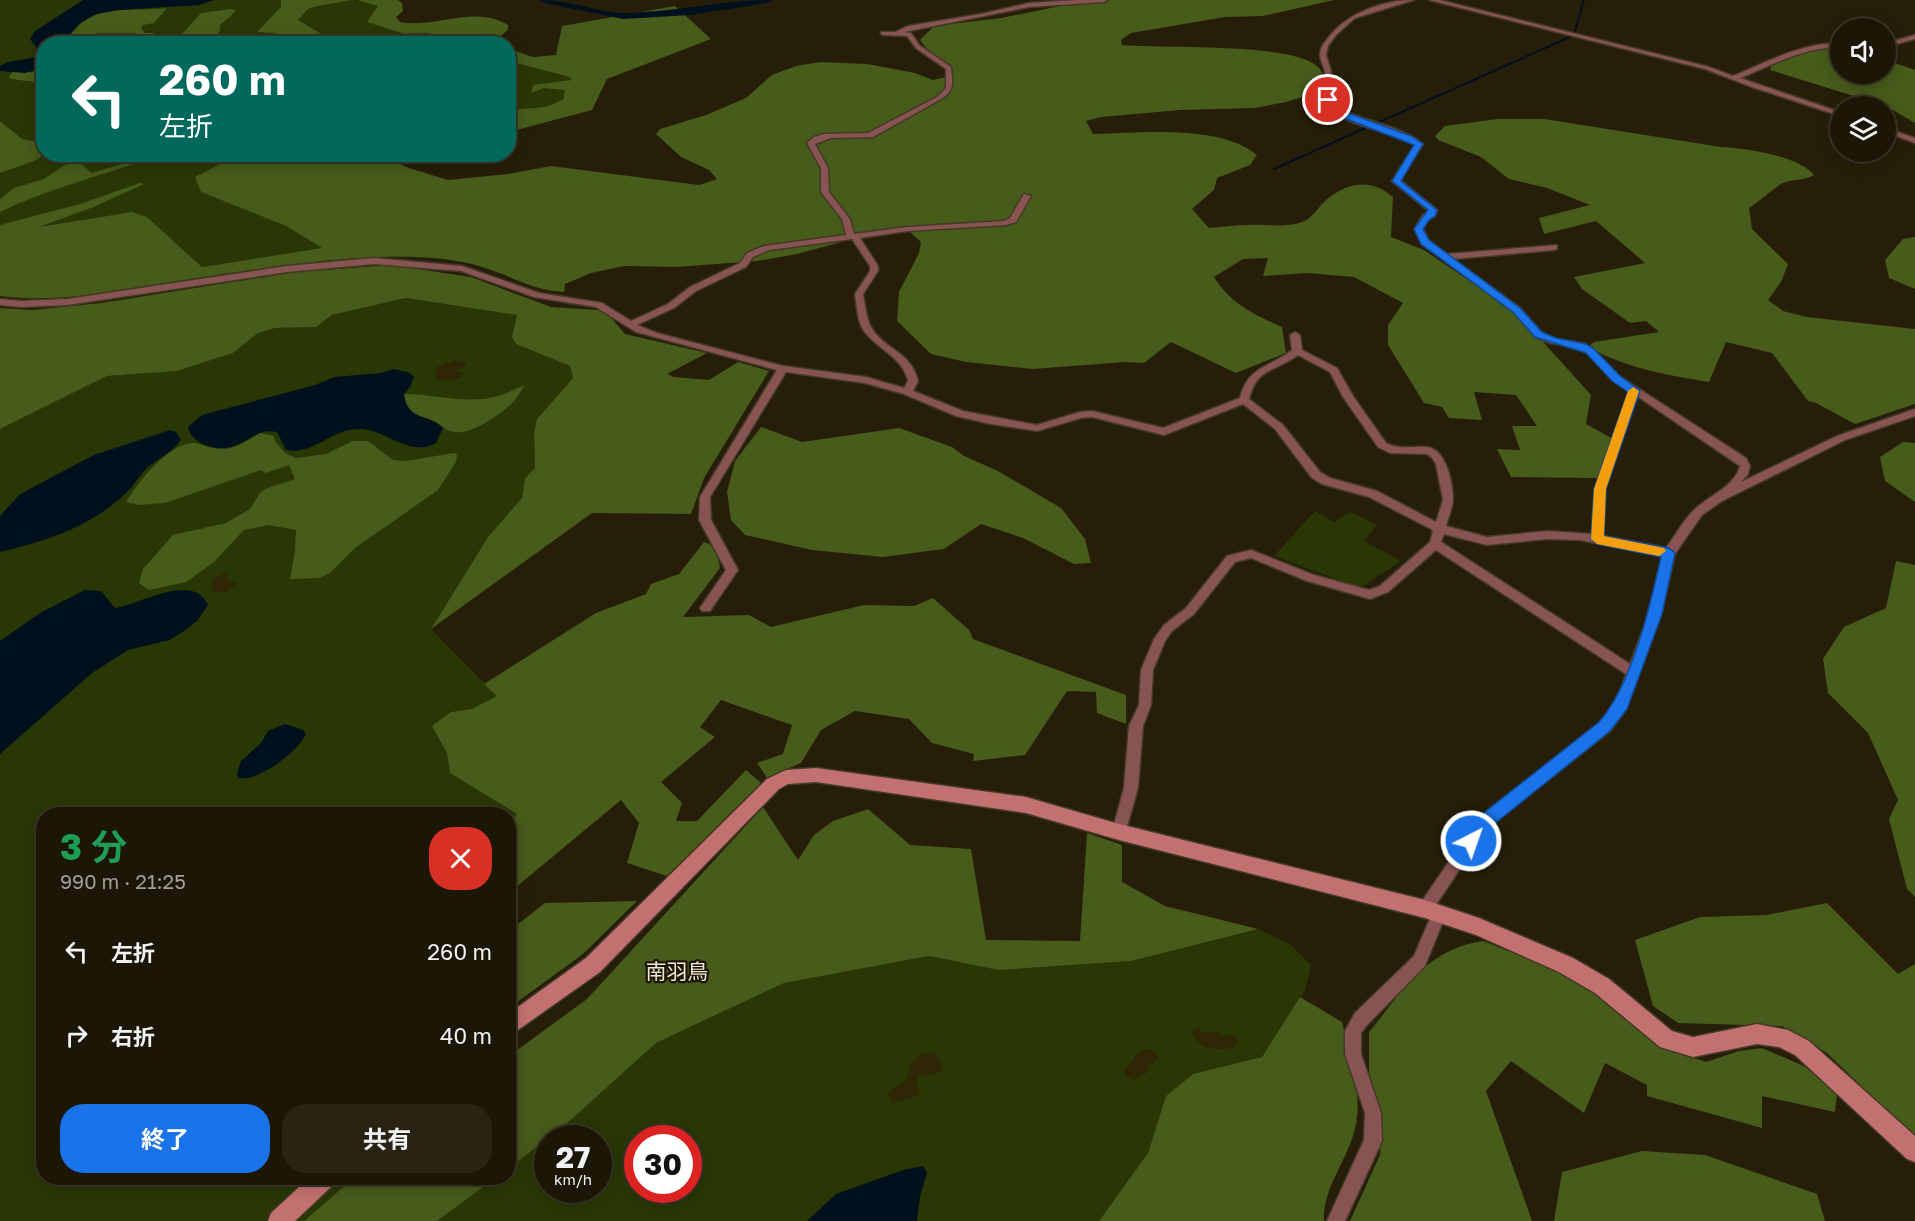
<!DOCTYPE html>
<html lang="ja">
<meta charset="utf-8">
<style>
body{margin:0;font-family:"Golos Text","Noto Sans JP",sans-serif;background:#292314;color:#f1f3f6;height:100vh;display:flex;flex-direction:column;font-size:22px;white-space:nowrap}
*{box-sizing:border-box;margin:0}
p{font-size:20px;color:#a09f9b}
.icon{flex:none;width:33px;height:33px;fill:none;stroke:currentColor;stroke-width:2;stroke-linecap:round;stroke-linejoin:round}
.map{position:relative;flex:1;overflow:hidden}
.panel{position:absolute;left:36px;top:807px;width:480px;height:378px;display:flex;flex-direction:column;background:#1c1606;border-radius:24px;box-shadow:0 3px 15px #0003,0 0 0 2px #3a3528}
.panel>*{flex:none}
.banner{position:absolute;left:36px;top:36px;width:480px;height:126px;border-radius:24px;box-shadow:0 3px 15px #0003,0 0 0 2px #3a3528;background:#00695c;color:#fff;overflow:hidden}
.tools{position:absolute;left:1830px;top:18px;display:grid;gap:12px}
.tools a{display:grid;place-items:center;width:66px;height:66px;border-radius:50%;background:#1c1606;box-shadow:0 3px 15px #0003,0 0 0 2px #3a3528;font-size:30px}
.speed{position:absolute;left:534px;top:1125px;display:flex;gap:12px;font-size:30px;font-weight:700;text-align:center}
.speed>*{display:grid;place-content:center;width:78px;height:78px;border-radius:50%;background:#1c1606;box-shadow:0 3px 15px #0003,0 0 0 2px #3a3528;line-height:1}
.speed small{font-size:15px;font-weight:400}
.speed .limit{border:9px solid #d22;background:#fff;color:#111}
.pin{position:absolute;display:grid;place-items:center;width:51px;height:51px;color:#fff;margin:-26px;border:3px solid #fff;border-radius:50%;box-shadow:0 2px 6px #0007}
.me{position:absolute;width:66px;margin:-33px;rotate:41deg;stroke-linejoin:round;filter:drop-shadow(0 0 4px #0008)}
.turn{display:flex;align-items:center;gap:21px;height:126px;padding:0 24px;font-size:27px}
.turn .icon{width:78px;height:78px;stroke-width:2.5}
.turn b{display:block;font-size:42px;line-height:51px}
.round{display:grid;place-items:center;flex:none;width:63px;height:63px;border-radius:24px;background:#292314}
.summary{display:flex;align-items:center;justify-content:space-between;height:102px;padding:0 24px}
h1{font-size:36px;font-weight:700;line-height:45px;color:#1e9e55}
.action{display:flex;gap:12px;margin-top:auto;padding:12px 24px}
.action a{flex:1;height:69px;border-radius:24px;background:#1a73e8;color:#fff;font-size:24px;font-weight:700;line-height:69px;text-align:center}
.action a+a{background:#292314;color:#f1f3f6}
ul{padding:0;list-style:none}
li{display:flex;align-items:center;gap:18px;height:84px;padding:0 24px}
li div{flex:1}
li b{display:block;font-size:22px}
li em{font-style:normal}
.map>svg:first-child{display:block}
.green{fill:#293705;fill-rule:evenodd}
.forest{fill:#475b1a}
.sand{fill:#2e2605}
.water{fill:#00111d}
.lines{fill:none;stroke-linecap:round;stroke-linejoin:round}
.stream{stroke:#00111d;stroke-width:2}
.river{fill:#00111d;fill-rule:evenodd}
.street-casing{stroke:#423a25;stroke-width:3}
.secondary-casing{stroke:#423a25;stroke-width:3}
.street{fill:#885453;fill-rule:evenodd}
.secondary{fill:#c37170;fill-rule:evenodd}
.route{fill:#1a73e8;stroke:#114b97;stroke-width:1.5}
.slow{fill:#f59e0b}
.labels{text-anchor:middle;stroke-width:4.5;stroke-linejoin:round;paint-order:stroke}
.near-quarter-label{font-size:21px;fill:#ece7d9;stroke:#1d1502}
</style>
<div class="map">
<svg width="1915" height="1221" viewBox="0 0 1915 1221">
<rect width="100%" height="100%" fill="#261e08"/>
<g class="green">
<polygon points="0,0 281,0 281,7 318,7 352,0 371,2 379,6 368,22 404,34 426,33 444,37 455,43 44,44 43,143 22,139 0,121"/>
<path d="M508 61 569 77 572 80C568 86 567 92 563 97 554 115 524 106 509 112Z"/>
<polygon points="44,155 270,155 220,164 195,177 201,192 286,226 322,248 202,267 147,217 105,216 0,236 0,173 34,161"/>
<path d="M406 298 517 315 512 337 516 344 570 366 573 378 537 419 534 433 535 468 525 478 522 498 488 537 431 629 497 696 472 709 451 712 447 753 450 773 517 814 509 823 508 814H44V1178H508L509 1118 563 1127 656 1043 784 983 929 956 998 970 1131 961 1258 929 1291 945 1311 965 1305 990 1262 1057 1193 1074 1166 1096 1148 1153 1099 1221H0V429L107 376 177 371 233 353 258 333 275 328 316 327 332 315ZM548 1138H598V1190H548ZM638 1138H688V1190H638Z"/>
<polygon points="1315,511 1334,522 1350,512 1377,525 1364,541 1401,561 1360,588 1274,556"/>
</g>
<g class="forest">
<polygon points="281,0 352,0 309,8 298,20 333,41 358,43 298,43 274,33 257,32 281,7"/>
<path d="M357 0H398L402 3 403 11 396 17 400 22C435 29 474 4 508 25V30L492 43H455L444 37 426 33 404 34 367 22 378 6Z"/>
<path d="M1090 0H1334L1263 16 1225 17 1131 33 1121 40 1122 45C1162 49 1292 42 1318 67 1321 70 1323 75 1326 79L1319 92 1286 102 1255 108 1180 110 1101 117 1086 121 1093 134C1141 133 1219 124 1257 155L1250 165 1217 178 1214 190 1192 209 1209 228C1222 227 1234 225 1247 225 1265 224 1285 228 1302 222 1312 219 1319 206 1326 200 1348 182 1371 178 1393 197L1391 237 1424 250 1518 314 1591 395 1586 424 1613 439 1599 478 1511 477 1497 449 1520 450 1512 426H1537L1516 395 1474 392 1482 420 1449 418 1442 407 1424 403 1388 345V325L1403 303 1354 277 1307 273 1263 276 1268 258 1243 259 1214 277C1231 304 1253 314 1282 327L1286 353 1236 373 1171 342 1144 363 1125 362 1033 369 966 362 931 354 897 321 899 292 919 253 921 242 910 232 882 231 797 254 757 261 676 267 624 266 591 273 565 284 564 292C530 290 513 276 482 267 452 257 410 256 379 257 303 260 228 274 153 285 102 293 52 303 0 296V225L80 204 140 183 144 184 91 208 39 227 132 212 147 217 202 267 322 248 286 226 201 192 195 177 220 164 270 155 377 154 409 168 448 180 508 174 551 166 699 185 717 179 709 170 681 157 656 134 660 129 706 115 746 98 772 75 796 66 820 62 867 64 915 73 933 80 946 77 953 70 928 51 920 40 934 26 1001 18Z"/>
<path d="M675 6 711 39 607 79 592 110 509 132V112C529 104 539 114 563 99L565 90 544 88 531 93 533 85 572 80 569 77 509 61V49L533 57 556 55 562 26Z"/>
<path d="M167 8 154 23 143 25 141 28 145 33H153L162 43H153L135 33H98L79 43 63 44C93 0 122 13 167 8Z"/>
<polygon points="231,9 236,11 220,25 220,31 210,43 174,43 201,13"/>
<polygon points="1830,47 1840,48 1840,74 1886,74 1886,60 1915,70 1915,123 1886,106 1770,70 1773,61 1816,49"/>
<polygon points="43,68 43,83 11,79 9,76 13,72 34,72"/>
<path d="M1498 119H1544L1721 147C1746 148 1799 156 1814 175 1804 181 1790 179 1781 184 1770 191 1760 201 1749 208L1752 229 1788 264 1781 282 1768 300 1783 311 1807 317 1915 329V404L1855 424 1816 403 1808 401 1772 353 1726 342 1709 382C1666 375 1626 368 1588 347L1594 342 1659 332 1646 321 1630 323 1582 289 1574 277 1645 263 1596 221 1544 234 1539 218 1590 205 1547 188 1509 179 1481 157 1438 140 1435 136 1445 126Z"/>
<polygon points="0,121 22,139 43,143 44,155 34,161 0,173"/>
<path d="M147 157V159C98 177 47 189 0 212V199L14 188 44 179 65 165 75 163 83 165 91 173Z"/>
<polygon points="1915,237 1915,289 1889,278 1885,260 1903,239"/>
<polygon points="391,265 471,277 551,307 598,310 608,314 625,334 707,353 667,374 674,377 709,380 738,362 769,371 704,478 691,514 592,513 431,629 488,537 522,498 525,478 535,468 534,433 537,419 573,378 570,366 516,344 512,337 517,315 406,298 332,315 316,327 275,328 258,333 233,353 177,371 107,376 0,429 0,308 32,310 101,303 296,272"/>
<path d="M525 385C520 392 515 402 508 407 494 418 471 435 453 432 444 430 440 423 432 421 418 418 405 410 404 394 433 394 465 404 494 397 504 395 515 389 525 385Z"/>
<polygon points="761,427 802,442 899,428 952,447 964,456 998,471 1061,508 1085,539 1091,563 1074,564 1023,538 981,524 944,549 883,557 812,550 745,535 731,520 727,492 735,461"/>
<path d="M260 433 274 436 275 441 285 453 296 458 326 454 353 441H368L393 460 406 461 454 453 457 454 456 462 438 490 355 548 330 573 319 578 290 579 295 551 296 530 268 525 244 530 214 562 186 582 149 590 139 583 143 569 173 535 226 523 250 509 260 493 265 489 295 479 289 465 266 473 261 470 165 503 138 505 126 502C138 482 170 441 195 443 201 444 207 447 213 448 232 452 244 443 260 433Z"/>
<polygon points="1903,442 1915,443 1915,502 1885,481 1880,457"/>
<polygon points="704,542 716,547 720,568 683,617 749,615 771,627 864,605 914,606 933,598 969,630 973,639 1126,695 1126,724 1097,713 1096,692 1067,691 1025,755 973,761 974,754 932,743 909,719 855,711 821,730 801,763 767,778 757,763 783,754 792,725 721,700 700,727 715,737 661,782 682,803 676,821 697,821 746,770 761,783 667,876 627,863 639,823 621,800 509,893 509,823 517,814 450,773 447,753 432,726 451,712 472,709 497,696 484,684 596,613 646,594 651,584 679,574"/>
<polygon points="1896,561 1915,565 1915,897 1907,889 1889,819 1898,800 1868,733 1828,693 1823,659 1844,627 1886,608"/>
<polygon points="763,807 798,860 814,835 833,821 868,809 910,845 971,849 986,940 1080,941 1087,833 1122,845 1122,882 1165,906 1258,929 1131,961 998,970 929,956 784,983 656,1043 563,1127 509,1168 509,1056 587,999"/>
<polygon points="637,901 583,954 509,1008 509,931 545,903"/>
<polygon points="1827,903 1898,974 1915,964 1915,1138 1827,1053 1782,1026 1678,1023 1653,1006 1635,940 1700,917 1766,915"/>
<path d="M1483 941 1547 966 1590 987 1676 1052 1706 1062 1739 1051 1762 1048 1804 1066 1837 1094 1835 1112 1762 1096V1128L1647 1096V1085L1605 1063 1584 1113 1511 1061 1486 1091 1532 1221H1350L1380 1155 1382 1123 1369 1081V1032C1403 991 1426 949 1483 941Z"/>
<path d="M1300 997 1342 1022C1351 1060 1366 1101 1352 1139 1342 1167 1323 1191 1324 1221H1099L1148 1153 1166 1096 1193 1074 1262 1057Z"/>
<polygon points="1642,1151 1705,1155 1817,1194 1825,1221 1554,1221 1562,1172"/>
<polygon points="354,1178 495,1178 437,1221 304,1221"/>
</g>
<g class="sand">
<polygon points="456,360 467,363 463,368 454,370 461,373 462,377 450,380 437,379 435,368"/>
<path d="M225 573 228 575 227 580 238 583C230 591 223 596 212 590V579Z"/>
<path d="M1198 1027 1203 1033 1218 1031 1222 1037C1229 1034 1236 1032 1239 1042L1233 1048C1215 1050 1199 1051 1192 1032Z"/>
<polygon points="1145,1049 1153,1050 1159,1058 1148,1066 1148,1072 1134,1080 1126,1076 1125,1069 1133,1061 1135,1054"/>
<path d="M930 1052 937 1054 943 1069 939 1073 919 1076 916 1084 919 1090 917 1096 895 1103 891 1101 888 1094 894 1087 904 1083C913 1067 908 1056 930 1052Z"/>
</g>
<g class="water">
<polygon points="83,0 214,0 199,5 119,10 96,14 80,23 63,43 44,44 43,68 25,73 0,71 0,66 8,62 37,57 40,52 30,39 35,31"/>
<path d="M394 369 410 373 414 377 410 387 404 394C407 422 430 413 443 428L436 443C410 458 387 430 361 429 333 427 315 455 286 450L277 432C258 428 251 440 234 446 219 452 191 445 188 427L202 415 315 385 335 377 381 373Z"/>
<path d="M170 430 176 432 181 440C172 453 157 459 146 469 139 476 135 484 128 491 93 526 47 541 0 552V516L19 495 50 478 94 455Z"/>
<path d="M85 590 101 591 115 608C139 605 193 571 208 605L197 621 184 631 170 640 128 650 92 673 0 754V641L40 613Z"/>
<path d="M285 724 303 730 306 734C299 751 258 782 239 778L237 774 241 761 261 743 268 731Z"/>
<polygon points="923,1166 927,1173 920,1196 917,1221 807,1221 836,1194 903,1170"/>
</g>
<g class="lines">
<g class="stream">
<polyline points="1579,17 1584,0"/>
<polyline points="1575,32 1578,20"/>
<polyline points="1375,124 1572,36"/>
<polyline points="1274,169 1370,126"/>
</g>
<path class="river" d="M540 0C570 0 599 13 626 13 675 12 723 0 772 0L767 3 690 15 623 19 545 3Z"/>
<g class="street-casing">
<g id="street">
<path d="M1077 0H1107L1104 2 1029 7 904 32 911 33 920 46 951 67C952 82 956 90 941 99L873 137 831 138 815 144 828 168 829 192 850 219 854 234 907 227 1005 221 1010 218 1024 194 1031 196 1016 222 1006 225 907 231 860 238 878 266V271L863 294C865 305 866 318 871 327 884 350 911 351 918 381L913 391 963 411 1037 425 1080 412 1092 411 1163 428 1240 398C1248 366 1269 368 1292 350L1290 335 1295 332 1300 335 1302 350 1337 368 1353 396 1386 443C1398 450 1414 446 1427 447 1446 449 1453 483 1453 499 1453 507 1448 518 1446 526L1487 537 1548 531 1592 534 1595 488 1629 391 1613 380 1587 353 1579 348 1550 343 1536 337 1514 312 1422 244 1415 229 1422 216 1429 211 1392 181 1415 145C1386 129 1348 127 1322 105 1323 94 1325 83 1325 72 1324 66 1320 60 1320 55 1320 48 1324 43 1328 38 1347 13 1383 0 1414 0L1355 18 1336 35 1328 46 1326 55 1331 71 1330 104C1358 121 1398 124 1423 144L1400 180 1437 210 1435 216 1428 220 1423 229 1429 241 1447 254 1557 245V249L1554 250 1453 259 1520 308 1542 333 1555 339 1585 344 1593 349 1619 376 1746 458 1750 466 1748 474 1741 482 1837 436 1915 409V416L1845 440 1722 501 1702 515 1675 554 1661 614 1626 709 1610 731 1487 828 1430 914 1425 916 1420 914 1418 909 1420 904 1477 820 1600 723 1615 706 1626 674 1436 550 1388 592 1370 599 1307 581 1251 558 1235 562 1194 614 1172 631 1165 641 1153 670 1151 705 1143 726 1138 788 1124 837 1119 838 1114 837 1112 832 1124 788 1129 726 1139 705 1141 670 1154 639 1164 625 1186 608 1227 556 1251 550 1314 575 1369 590 1380 586 1430 542 1433 530 1369 497 1322 484 1312 478 1275 429 1243 404 1164 435 1092 417 1081 418 1037 431 991 424 956 416 904 394 865 383 786 372 710 497 711 520 738 570 710 611H702L700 608 726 570 699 520 700 497 777 370 636 332 596 307 534 297 461 271 374 264 287 272 67 305 21 307 0 305V299L21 301 67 299 287 266 374 258 462 266 539 293 602 303 631 321 668 304 690 287 740 263 747 253 764 246 846 235 842 219 821 192V168L807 143 814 137 824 134 868 133 937 97 946 88V69L916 48 907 36 883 35 881 34V32H895L908 26 981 14 1029 3ZM852 239 870 266V271L855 294C857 306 857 321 864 331 878 350 902 356 908 381L904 388 866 377 783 366 657 333 637 325 674 308 696 291 746 267 753 257 769 250ZM1298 355 1330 372 1343 397 1378 447 1390 453 1427 454 1432 458 1436 464 1443 500 1436 522 1377 491 1330 478 1320 472 1283 425 1249 399C1257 367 1275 372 1298 355ZM1637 396 1740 466C1735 486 1709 496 1695 509 1684 519 1675 536 1666 548L1603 536 1605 488ZM1444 534 1487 545 1548 539 1580 540 1663 556 1649 614 1630 664 1441 542Z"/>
<path d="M1429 0H1439L1709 67 1733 76C1769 61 1801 43 1840 43V47C1801 48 1775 64 1740 78L1840 112V116L1752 87 1705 69Z"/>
<polygon points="1915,35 1915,39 1886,47 1886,43"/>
<polygon points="1886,128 1915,138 1915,143 1886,132"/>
<polygon points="1439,907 1444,909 1446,914 1425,966 1367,1025 1361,1033 1361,1054 1381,1113 1382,1141 1345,1221 1327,1221 1364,1140 1365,1113 1345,1054 1345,1031 1355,1013 1414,956 1434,909"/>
</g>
</g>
<g class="secondary-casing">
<g id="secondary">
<polygon points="816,768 1026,797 1119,824 1425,900 1479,918 1573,958 1609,979 1672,1031 1693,1037 1757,1024 1788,1030 1809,1041 1915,1136 1915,1162 1907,1159 1795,1055 1779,1047 1757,1044 1693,1057 1660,1047 1595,993 1559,972 1476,935 1425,918 1119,840 1026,813 816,782 788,784 779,789 600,972 508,1037 508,1014 586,958 767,779 786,770"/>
<polygon points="309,1178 335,1178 332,1186 295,1221 268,1221 271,1213"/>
</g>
</g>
<use href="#street" class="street"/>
<use href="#secondary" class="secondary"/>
</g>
<path class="route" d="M1325 98H1330V104L1337 109 1411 136 1423 144 1401 181 1437 210 1435 216 1429 220 1423 229 1429 240 1520 308 1542 332 1556 338 1586 344 1594 349 1620 376 1638 389 1640 391 1606 489 1604 536 1669 548 1675 553 1662 614 1627 709 1610 731 1488 829 1476 846 1471 848 1465 846 1463 841 1476 819 1599 722C1632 685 1650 606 1661 557L1597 544 1591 539 1594 489 1628 392 1612 381 1586 353 1535 337 1513 312 1421 244 1414 229 1428 210 1392 181 1414 145 1331 113 1322 105Z"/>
<polygon class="slow" points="1633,387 1639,391 1606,489 1604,536 1664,548 1666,551 1659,556 1597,544 1591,539 1594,489 1628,391"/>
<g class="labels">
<g class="near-quarter-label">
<text x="677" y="979">南羽鳥</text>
</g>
</g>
</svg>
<div class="tools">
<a><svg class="icon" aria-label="sound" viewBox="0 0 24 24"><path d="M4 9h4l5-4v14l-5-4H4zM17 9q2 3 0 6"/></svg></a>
<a><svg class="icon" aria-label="layers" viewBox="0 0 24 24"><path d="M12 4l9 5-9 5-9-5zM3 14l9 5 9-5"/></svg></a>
</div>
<div class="speed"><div>27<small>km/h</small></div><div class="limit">30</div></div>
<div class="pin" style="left:1328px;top:100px;background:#d93025"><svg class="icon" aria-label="arrive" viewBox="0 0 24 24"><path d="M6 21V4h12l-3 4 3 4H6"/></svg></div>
<svg class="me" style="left:1471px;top:841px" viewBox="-20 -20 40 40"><circle r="17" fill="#1a73e8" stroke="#fff" stroke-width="3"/><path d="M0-11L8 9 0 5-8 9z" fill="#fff"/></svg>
<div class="banner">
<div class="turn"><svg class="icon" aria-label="left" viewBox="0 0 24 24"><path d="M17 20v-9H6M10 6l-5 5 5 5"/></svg><div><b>260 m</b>左折</div></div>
</div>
<section class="panel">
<div class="summary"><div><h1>3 分</h1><p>990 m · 21:25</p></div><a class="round" style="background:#d93025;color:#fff"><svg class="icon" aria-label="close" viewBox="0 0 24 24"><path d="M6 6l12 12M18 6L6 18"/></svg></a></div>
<ul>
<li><svg class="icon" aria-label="left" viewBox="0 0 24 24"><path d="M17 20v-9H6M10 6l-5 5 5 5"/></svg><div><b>左折</b></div><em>260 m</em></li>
<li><svg class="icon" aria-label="right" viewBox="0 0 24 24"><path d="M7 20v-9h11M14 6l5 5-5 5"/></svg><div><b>右折</b></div><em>40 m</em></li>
</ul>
<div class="action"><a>終了</a><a>共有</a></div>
</section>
</div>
